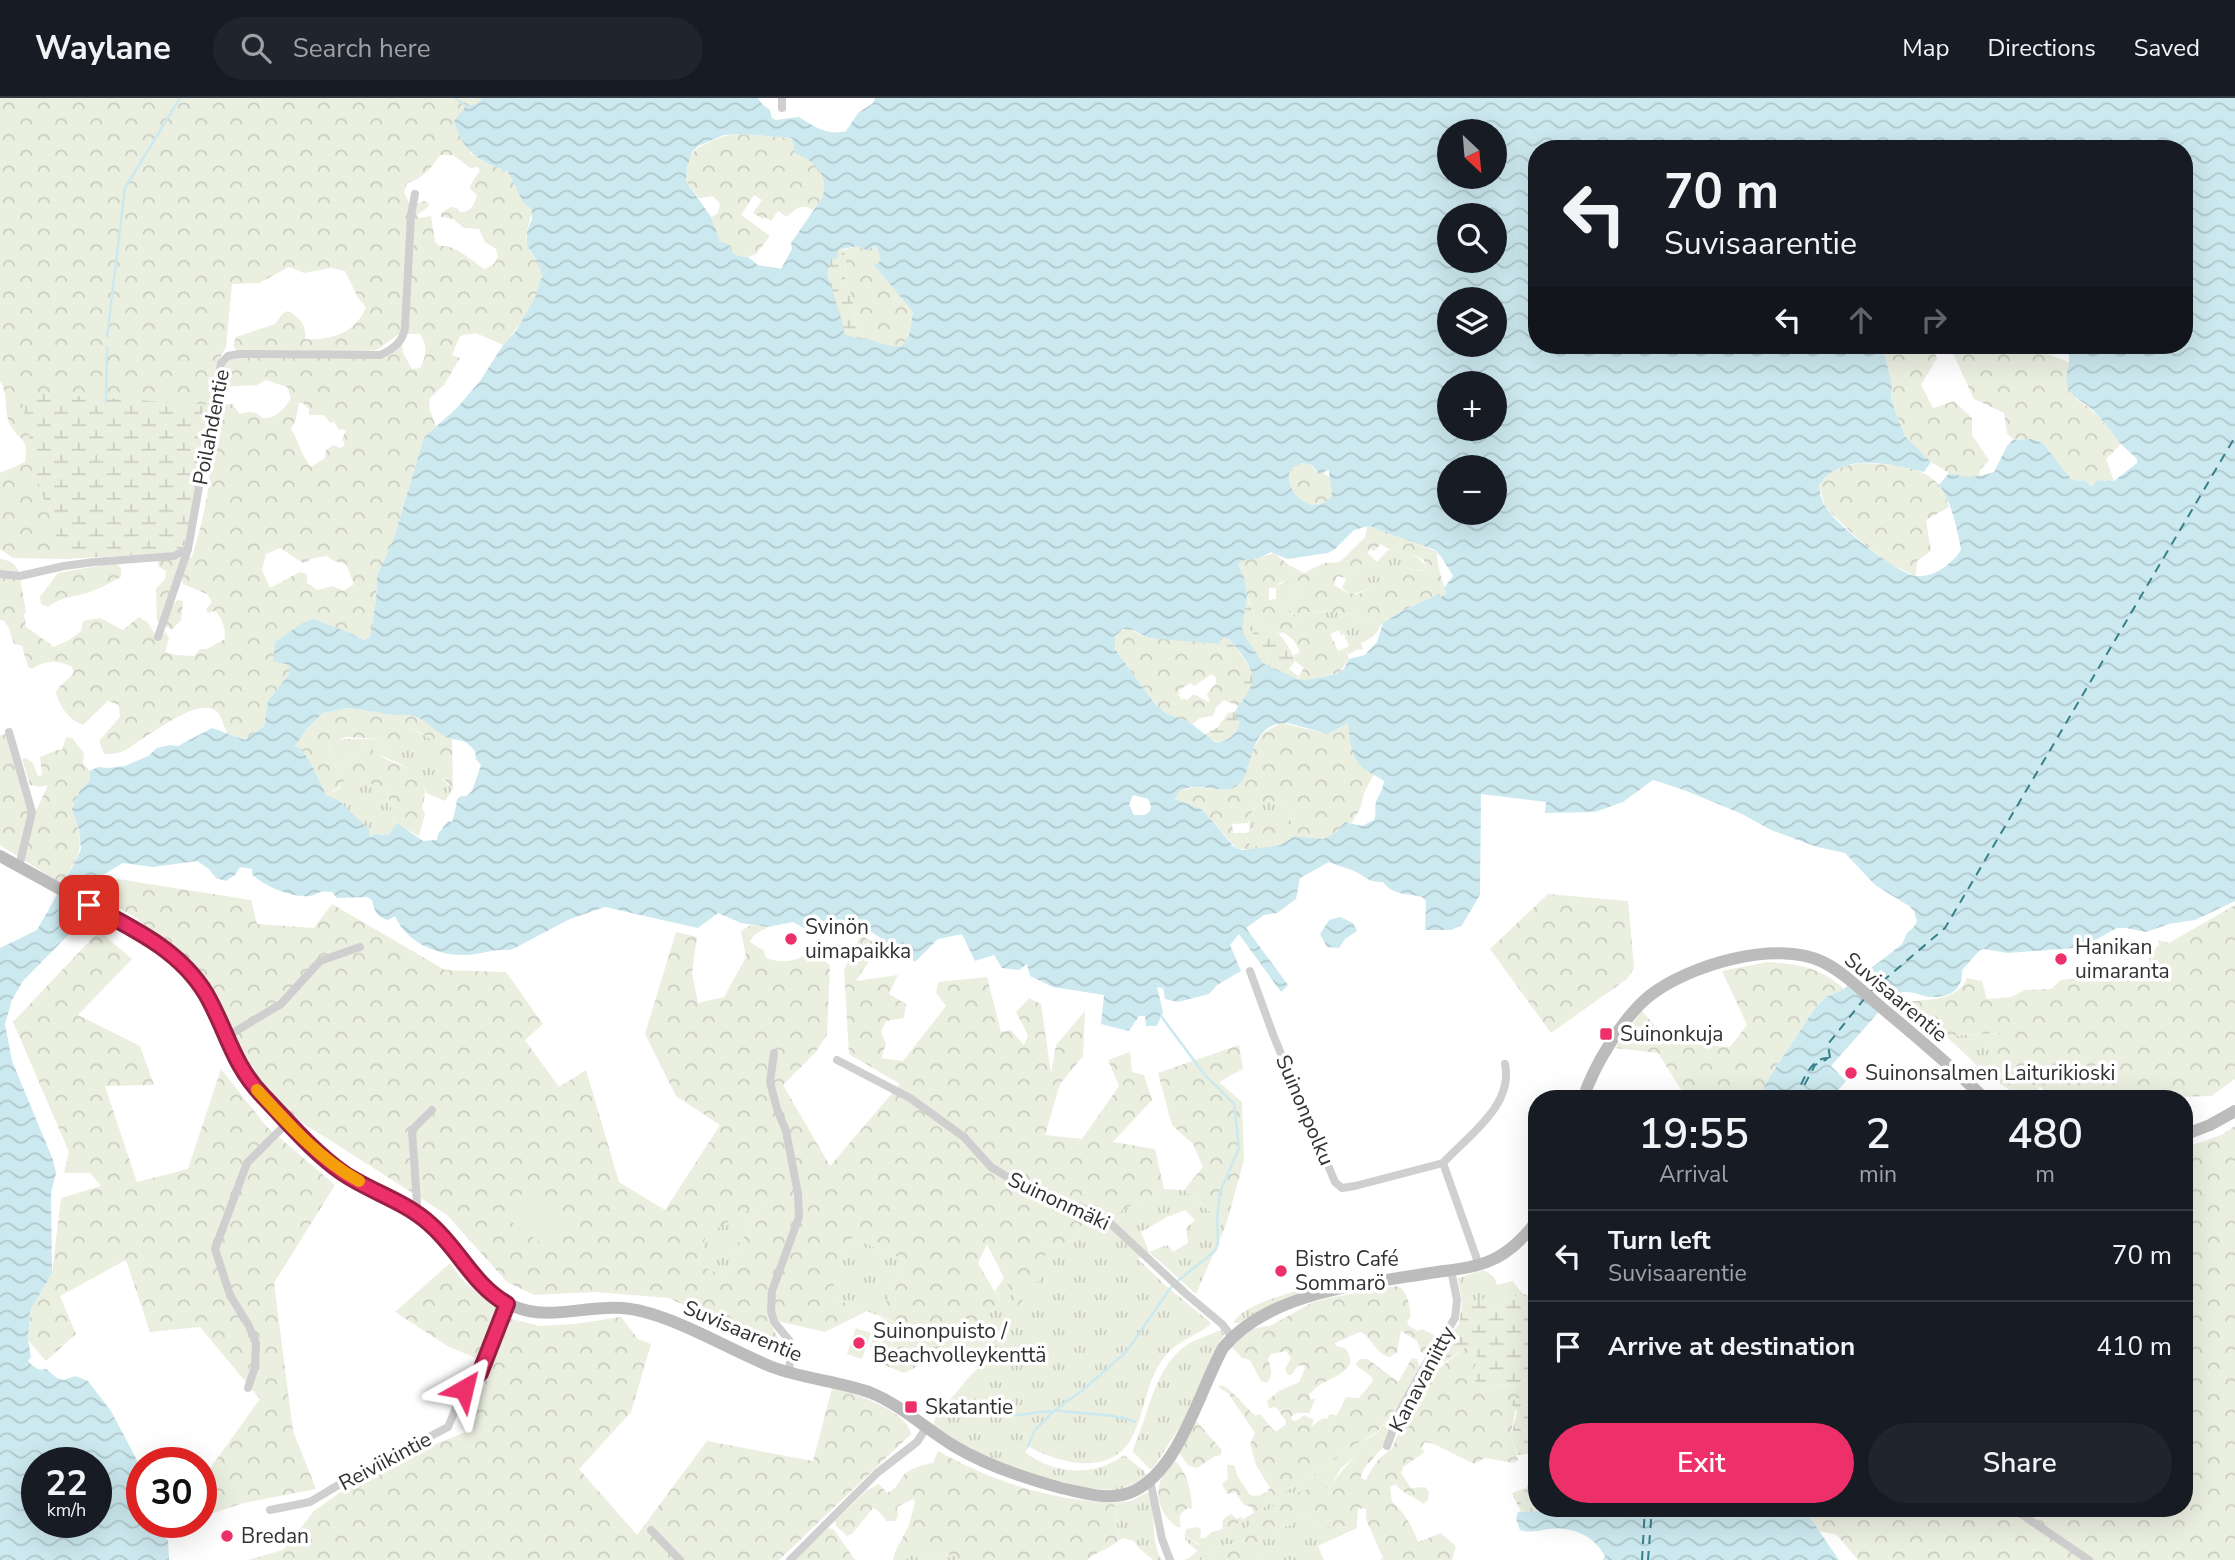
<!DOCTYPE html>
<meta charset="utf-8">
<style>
body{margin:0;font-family:"Nunito Sans",sans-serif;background:#20242c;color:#f1f3f6;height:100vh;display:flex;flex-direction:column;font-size:26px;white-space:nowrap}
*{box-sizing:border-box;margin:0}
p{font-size:23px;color:#9ea1a6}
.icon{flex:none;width:38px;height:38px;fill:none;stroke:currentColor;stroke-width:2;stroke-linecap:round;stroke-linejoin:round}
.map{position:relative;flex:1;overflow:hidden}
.sheet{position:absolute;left:1528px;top:992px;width:665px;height:427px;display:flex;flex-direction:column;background:#171b24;border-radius:28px;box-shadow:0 7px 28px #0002}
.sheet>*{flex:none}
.top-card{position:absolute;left:1528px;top:42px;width:665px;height:214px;border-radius:28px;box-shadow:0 7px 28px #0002;background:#171b24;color:#f1f3f6;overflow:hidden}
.needle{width:46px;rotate:154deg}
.fabs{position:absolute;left:1437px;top:21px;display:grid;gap:14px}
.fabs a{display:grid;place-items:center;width:70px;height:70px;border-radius:50%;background:#171b24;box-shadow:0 7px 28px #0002;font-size:35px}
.speed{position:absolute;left:21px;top:1349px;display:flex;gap:14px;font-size:35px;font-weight:700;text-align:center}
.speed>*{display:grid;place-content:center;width:91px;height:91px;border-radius:50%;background:#171b24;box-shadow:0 7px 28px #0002;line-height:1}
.speed small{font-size:18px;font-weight:400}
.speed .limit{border:10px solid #d22;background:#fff;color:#111}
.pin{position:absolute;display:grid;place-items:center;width:60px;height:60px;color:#fff;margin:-30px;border-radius:14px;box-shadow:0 4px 10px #0006}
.me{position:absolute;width:77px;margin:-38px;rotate:37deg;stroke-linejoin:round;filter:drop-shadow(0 0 5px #0008)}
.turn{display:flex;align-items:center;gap:24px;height:147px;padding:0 21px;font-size:32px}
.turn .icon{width:91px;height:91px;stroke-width:2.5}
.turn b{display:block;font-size:49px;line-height:60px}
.lanes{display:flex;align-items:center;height:66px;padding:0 21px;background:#0003;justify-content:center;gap:35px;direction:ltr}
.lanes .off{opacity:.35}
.eta{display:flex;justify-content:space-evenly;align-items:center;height:119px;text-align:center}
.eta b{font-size:42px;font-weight:600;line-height:49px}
.action{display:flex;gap:14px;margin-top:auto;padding:14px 21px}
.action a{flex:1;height:80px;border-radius:42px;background:#ed306a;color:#fff;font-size:28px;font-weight:600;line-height:80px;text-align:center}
.action a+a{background:#20242c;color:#f1f3f6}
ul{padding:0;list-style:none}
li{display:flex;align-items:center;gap:21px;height:91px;padding:0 21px;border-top:2px solid #363941}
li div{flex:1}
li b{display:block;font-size:26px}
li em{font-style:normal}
header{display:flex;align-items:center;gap:42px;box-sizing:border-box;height:98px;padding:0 35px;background:#171b24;border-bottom:2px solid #363941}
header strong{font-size:33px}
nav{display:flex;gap:38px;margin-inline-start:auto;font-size:24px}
.search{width:490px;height:63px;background:#20242c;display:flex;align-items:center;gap:18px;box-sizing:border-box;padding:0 24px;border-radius:38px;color:#9ea1a6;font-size:26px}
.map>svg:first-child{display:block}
.grass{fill:url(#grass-tufts);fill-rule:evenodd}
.forest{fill:url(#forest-crowns);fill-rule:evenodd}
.wetland{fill:url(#wetland-marsh)}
.pitch{fill:#ebefe0}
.water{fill:url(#water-waves);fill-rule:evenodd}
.pier{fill:#fff}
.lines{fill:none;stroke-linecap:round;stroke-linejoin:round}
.stream{stroke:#cce9ef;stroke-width:2.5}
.ferry{stroke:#377f8b;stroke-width:2;stroke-dasharray:9 7;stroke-linecap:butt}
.street{stroke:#cfcfcf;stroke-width:8}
.secondary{stroke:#bcbcbc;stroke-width:12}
.route-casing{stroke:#9a1f45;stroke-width:18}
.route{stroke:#ed306a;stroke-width:12}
.slow{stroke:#f59e0b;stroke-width:12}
.poi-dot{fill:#ed306a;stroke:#fff;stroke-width:2.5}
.labels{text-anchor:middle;stroke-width:7;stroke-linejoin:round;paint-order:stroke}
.street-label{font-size:21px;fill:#323232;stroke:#fff}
.poi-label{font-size:21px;fill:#323232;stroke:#fff;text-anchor:start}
</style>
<header>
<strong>Waylane</strong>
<div class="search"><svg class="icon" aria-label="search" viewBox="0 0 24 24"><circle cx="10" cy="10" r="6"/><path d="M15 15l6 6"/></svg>Search here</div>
<nav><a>Map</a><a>Directions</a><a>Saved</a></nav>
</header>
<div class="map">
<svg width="2235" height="1462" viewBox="0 0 2235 1462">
<defs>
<pattern id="grass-tufts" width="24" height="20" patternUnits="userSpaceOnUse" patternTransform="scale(1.75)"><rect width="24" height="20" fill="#ebefe0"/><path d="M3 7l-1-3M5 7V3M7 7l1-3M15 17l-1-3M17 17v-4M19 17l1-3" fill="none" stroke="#cacdc1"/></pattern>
<pattern id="forest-crowns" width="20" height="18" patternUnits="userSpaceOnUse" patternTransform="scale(1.75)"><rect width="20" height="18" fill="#ebefe0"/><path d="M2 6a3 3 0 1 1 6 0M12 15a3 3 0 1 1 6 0" fill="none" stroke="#cacdc1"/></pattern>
<pattern id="wetland-marsh" width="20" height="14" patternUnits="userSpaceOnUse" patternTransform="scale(1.75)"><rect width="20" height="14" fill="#ebefe0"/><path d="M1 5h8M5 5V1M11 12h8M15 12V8" fill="none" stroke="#cacdc1"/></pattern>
<pattern id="water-waves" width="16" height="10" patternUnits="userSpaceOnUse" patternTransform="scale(1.75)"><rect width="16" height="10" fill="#cce9ef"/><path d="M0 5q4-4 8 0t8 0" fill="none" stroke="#b0c8cd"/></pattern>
</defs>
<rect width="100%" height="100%" fill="#fff"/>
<g class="grass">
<path d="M1388 452C1402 454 1423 456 1426 471 1416 475 1407 468 1393 473 1387 475 1386 479 1381 483 1372 490 1361 495 1350 496L1342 490 1346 480 1371 458 1377 464Z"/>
<path d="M1287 483 1297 489 1300 495 1290 507 1291 515 1295 517C1319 509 1359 515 1381 527 1377 536 1371 541 1361 545L1363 551 1356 552 1348 557 1345 550 1349 548 1344 536 1341 537 1339 532 1330 536C1323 522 1310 521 1296 520L1274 501H1276V488Z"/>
<path d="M413 631 438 645 444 683 453 691 445 703 426 695C420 669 387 661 365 651L337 671 333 667 328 648C344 637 359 642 378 641L388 658 408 632Z"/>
<path d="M342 683C360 685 386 680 390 705 392 713 391 719 396 727L388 737 377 736 369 739 370 732 326 697 340 690Z"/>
<path d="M1267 702C1280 703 1294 710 1295 723L1291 727 1286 726 1261 736 1254 751 1252 752 1245 735 1249 734V716L1259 706Z"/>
<polygon points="2001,935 1990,948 1996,969 1988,978 1946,938"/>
<path d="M1164 1091 1184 1092 1226 1127 1196 1196 1149 1154 1138 1161 1165 1187 1211 1225 1210 1227C1196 1238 1179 1242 1166 1257 1145 1282 1146 1314 1131 1341 1109 1379 1059 1365 1029 1349L1025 1354C1054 1377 1095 1379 1124 1357L1144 1373 1147 1379 1120 1392 1091 1391 1019 1373 970 1351 935 1329 933 1326 936 1319 968 1280 980 1268 979 1263 967 1254 958 1253 1000 1203 995 1193 1004 1180 1019 1207 1046 1150 1074 1142 1091 1109 1111 1117ZM1185 1112 1195 1122 1186 1130 1188 1145 1173 1154 1167 1147 1149 1154 1141 1134 1167 1119Z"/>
<polygon points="765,1101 737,1151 726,1181 698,1166 706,1137"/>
<polygon points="852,1140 906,1162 880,1218 828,1199"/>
<polygon points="1484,1172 1493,1178 1497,1187 1513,1183 1522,1195 1495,1209 1486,1201 1462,1206 1458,1180"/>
<path d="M1309 1189 1305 1193 1259 1213 1238 1225H1234C1239 1208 1291 1195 1309 1189Z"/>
<polygon points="881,1219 899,1226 888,1254 883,1258 874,1255 870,1248"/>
<path d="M1221 1232 1224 1236 1223 1239 1212 1257 1187 1318 1154 1369 1150 1371 1133 1354V1351C1149 1317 1153 1272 1185 1248 1196 1241 1209 1237 1221 1232Z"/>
<path d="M1403 1301 1395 1322 1377 1340 1340 1371 1331 1389C1299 1399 1255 1407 1243 1442L1234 1446 1221 1447 1201 1462H1183L1188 1461 1197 1453 1185 1442V1438L1199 1447 1209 1439 1229 1432 1243 1421 1273 1404 1292 1389 1320 1373 1353 1348 1377 1335Z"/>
<path d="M1148 1394C1158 1415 1149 1443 1162 1462H1153L1138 1449 1134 1443 1124 1440 1119 1442 1114 1405 1131 1403Z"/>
<polygon points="1301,1416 1324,1429 1353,1430 1357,1424 1357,1430 1318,1448 1324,1462 1263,1462 1259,1453 1259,1443 1262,1441 1270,1440 1282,1428 1292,1427"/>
<polygon points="912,1453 954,1457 957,1462 906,1462"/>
</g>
<g class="forest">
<path d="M0 0H482L476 6 470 55 482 63 508 74 523 104 531 111C532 123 525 132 527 144 528 155 539 162 541 174 545 195 517 232 503 247L476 235 460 238 452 257 460 260 444 287 430 300 429 310 436 329 424 339 394 440 377 478 376 502 370 539 364 542 350 535 289 567V576L268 603 264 628 245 642 227 635C224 629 222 620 218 615 200 593 140 646 121 654 115 656 110 656 104 656L99 643 120 619 119 607 108 603 83 627C68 622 60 608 56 595 60 585 68 583 74 574L71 568C55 562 46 562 32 571L28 569 22 548 14 546 9 530 3 522H0V461C9 462 15 465 19 474L26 514 23 517 26 522 25 528 54 549 69 542 81 533 83 523 100 520 123 532 139 519 148 525 155 536 166 535 169 540 165 554 176 557 194 558 200 551H207L225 541C225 529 223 521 215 513L208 515 206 511 212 504 207 496 183 486 181 478 170 511 176 503 180 502 183 504 181 522 172 532 157 523 156 491 165 481 166 473 159 469 157 462 192 459C198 439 203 420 207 399 212 369 208 334 221 306H232L240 316C249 313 256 313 262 320 274 322 285 311 291 300L287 289 266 282 257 287 222 289 220 283 223 267 231 260 239 258 377 259 402 244 403 255 412 271 420 270C427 257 428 248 420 236H399L377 252 355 254 236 252 233 247 236 239 275 226 283 215 288 213C300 219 307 228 305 241 330 243 356 235 366 209L358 200 345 173 331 170 304 175 289 169 259 185 232 186 226 249 217 265 185 447 176 454 64 461 13 460 0 451V375L25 364C29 336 19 345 10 326 3 312 9 296 0 283ZM440 57H453L470 70 477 69 480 72 470 88 471 92 477 97C474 107 472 114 460 114L457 110 451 109 441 115V119L453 121 464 130 479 131 485 144 496 151 498 159 494 166 484 171C471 162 454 146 439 148L435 144 431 118 419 120 417 117 429 108 428 104 425 103 410 107 404 94 407 85C423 81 431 70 440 57ZM299 305H303L309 311V317H324L331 325 334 324 339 332 344 331 346 333 342 341 345 347 340 350 333 347 326 352 325 360 311 369C301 357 299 344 291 331L296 321ZM280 450 303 465 314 460 327 458 334 463 346 466 354 486 344 493 332 488 318 492 307 485V476L300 474 270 490 262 472 266 456Z"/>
<path d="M740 36 792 40 795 54C809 60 828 74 825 92 824 100 817 106 813 112 802 105 795 110 787 119L778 113 771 123 765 119 763 121 753 115 762 102 754 97 741 117 770 138 756 156 748 159 739 158 732 154 730 148 720 143 711 119 718 115 720 106 713 98 699 100 686 83C688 57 689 53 712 43 722 38 728 37 740 36Z"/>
<polygon points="857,148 866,150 873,148 877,149 881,163 875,168 913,214 909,237 902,248 894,250 867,241 856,229 852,199 845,183 846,160 844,152"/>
<polygon points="1882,247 1931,247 1937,260 1921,287 1933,310 1954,303 1972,320 1972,337 1989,362 1980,372 1979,379 1967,380 1949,375 1931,364 1905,338 1891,302 1892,286"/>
<polygon points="1949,247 2026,247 2070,265 2066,281 2076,301 2088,309 2099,319 2121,346 2106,361 2114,383 2097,382 2091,389 2086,383 2072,382 2043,345 2020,341 2013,342 2007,335 2004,315 1974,301"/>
<path d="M1302 365 1312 367 1316 374 1325 373 1324 376 1330 379 1332 397C1314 422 1283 394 1290 372Z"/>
<path d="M1861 365C1896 367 1940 366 1949 409L1926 422 1931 453 1917 463 1916 478 1888 465 1858 441 1825 409 1819 387C1830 372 1843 367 1861 365Z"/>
<path d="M1367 428 1390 434 1437 454C1436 461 1443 489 1447 494L1441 499 1437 496 1402 513 1381 527C1360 515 1319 509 1295 517L1289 512 1290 507 1300 495 1297 489 1286 483 1279 485 1276 490H1269V502L1274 501 1296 520 1320 521 1326 527 1338 553 1345 550 1349 561 1339 575 1306 582 1297 581 1304 570 1295 563 1294 557 1300 554C1297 546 1291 538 1282 534L1279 536 1259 524 1254 516 1247 497 1239 465 1243 462 1259 460 1274 455 1289 467 1304 475 1324 465 1339 464 1344 460 1365 439ZM1381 446C1393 457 1411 453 1424 462L1426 471 1421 473 1395 469C1384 477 1365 501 1349 495 1344 494 1339 489 1334 487L1337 478 1346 480 1371 458 1367 455 1370 451 1374 453Z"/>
<path d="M109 466H117L121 470V479C111 484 101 490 90 494 72 500 65 497 48 509L41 506 40 499 58 475Z"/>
<path d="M1129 531 1149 540 1192 542 1214 547 1243 574V598L1239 608 1224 602 1216 609 1213 618 1200 620 1193 626 1167 616 1154 605 1116 552C1111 539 1116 532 1129 531ZM1212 576 1216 580V585L1207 596 1210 605 1194 596 1187 602 1184 600 1182 602 1178 597 1180 595 1178 593 1190 585 1194 588Z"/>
<path d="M1247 531C1258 538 1271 555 1269 569 1256 561 1248 546 1242 533Z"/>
<path d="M348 610C361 612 374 613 386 616 398 619 404 614 419 620 431 626 440 638 452 640L453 691C445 683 432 668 433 656 434 652 437 648 438 645L414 631 408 632C409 647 401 654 388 658L378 641 346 639 328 648 333 667 337 671 365 651H372C394 674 436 664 422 710L425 716 419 738 397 726 396 727C391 719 392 713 390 705 386 680 361 686 343 683V687L326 697 311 665 295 648 307 631 323 615Z"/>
<path d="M1282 625 1328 636 1348 625C1355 647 1351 664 1374 676L1364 695 1360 711 1352 724 1343 726 1335 735 1323 741 1294 738 1281 747 1254 751C1259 743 1262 724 1273 722 1278 721 1285 725 1290 727L1295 723C1294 710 1280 703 1267 702 1256 707 1250 712 1248 725L1232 726 1233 735H1245L1252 752 1236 750 1203 712 1176 702 1175 699 1179 693 1195 689 1221 692 1239 687 1244 680 1253 651 1263 635Z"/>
<path d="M7 636 28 709 36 713 48 687 39 689 30 687 22 661 26 660 33 665 38 678 42 677 40 659 57 652H62L66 639 72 640 84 655 83 665 90 673V682L80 692 72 711C85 750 82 751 62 786L0 747V637Z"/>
<path d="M111 780 251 802 257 826 314 830 332 806 445 872 506 874 543 926 525 942 559 989 586 972 619 1084 665 1112 720 1027 676 998 645 936 676 834 697 839 692 875 698 905 724 899 746 859 741 833 751 827 768 829 754 837 750 844 764 853 766 860C785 867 798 862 815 852L830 868 827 937 815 955 783 987 830 1068 900 986 849 956 844 872 861 837 879 848 856 883 898 877 889 896 906 906 904 920 886 923 881 934 886 946 881 960 903 963 946 908 936 895 938 884 987 879 1001 934 1011 932 1024 947 1028 937 1016 914 1029 900 1041 906 1051 975 1056 947 1085 913 1083 958 1060 986 1045 1037 1082 1041 1119 988 1108 962 1130 954 1132 974 1144 977 1152 1002 1113 1044 1155 1051 1164 1091 1111 1118 1091 1110 1074 1142 1046 1150 1044 1176 1018 1208 987 1146 978 1165 1000 1203 958 1253 939 1258 904 1275 884 1267 899 1226 880 1218 906 1162 852 1140 829 1199 867 1213 825 1234 768 1221 780 1244 730 1230 669 1200 595 1194 534 1197 507 1184 447 1117 287 1015 242 969 202 879 135 819 95 796ZM764 1103 737 1151 726 1180 698 1166 706 1137Z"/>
<polygon points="1548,796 1628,803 1634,870 1627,881 1551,935 1490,851"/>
<path d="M2235 807V981L2211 998 2173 999 2172 1001H2055L2040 989 2028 1001H2024L1988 978 1996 969 1990 948 2000 935 1946 938 1906 904C1928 901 1958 903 1967 880L1982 883 1987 901 2011 899 2025 892 2051 891 2061 882 2087 879 2113 872 2149 866V856L2159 847 2158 842 2169 845Z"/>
<polygon points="99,833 132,861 78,917 140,948 154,987 105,988 137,1084 188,1071 221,971 266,1028 335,1087 274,1185 293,1333 316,1391 244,1405 201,1419 201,1373 211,1369 260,1301 200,1229 150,1234 126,1162 60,1198 76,1236 46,1263 28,1242 30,1213 52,1175 61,1100 101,1088 90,1075 64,1075 69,1054 13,924"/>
<path d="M1767 864C1799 866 1820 869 1844 891L1826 899 1815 910 1770 978 1758 1001H1687L1658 955 1615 950 1642 913 1669 944 1730 949 1747 927 1722 873Z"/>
<polygon points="1239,947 1243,971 1219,984 1242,1004 1244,1062 1226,1127 1184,1092 1203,1069 1193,1046 1172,1027 1158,975"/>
<polygon points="2235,1028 2235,1462 1858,1462 1837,1437 1819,1433 1804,1411 2184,1410 2184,1050 2221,1037"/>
<path d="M450 1165C464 1187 477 1195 499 1208L476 1260 449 1249 395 1214Z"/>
<path d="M1397 1188C1409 1194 1409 1207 1411 1218L1407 1224 1409 1228 1418 1233 1422 1231 1440 1240 1428 1258 1421 1254 1417 1243 1401 1233 1397 1254 1390 1259C1375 1256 1372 1238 1360 1234L1335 1245 1336 1248 1345 1250C1363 1274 1330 1278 1317 1289 1314 1291 1312 1294 1309 1297L1311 1302 1316 1300 1309 1315H1296L1291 1319 1292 1322 1296 1323 1304 1317 1314 1322 1311 1329 1323 1320 1327 1321 1330 1316 1337 1317 1346 1299 1359 1300 1373 1283 1372 1279 1357 1268 1356 1265 1360 1261H1368L1398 1284 1412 1260 1417 1261 1420 1270 1403 1301 1377 1334 1353 1348 1320 1373 1292 1389 1273 1404 1254 1415 1251 1409 1244 1407 1235 1394 1227 1396 1222 1386 1228 1380 1227 1367H1234L1238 1379 1250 1397C1258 1399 1265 1397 1270 1390L1256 1367 1250 1346 1255 1335 1228 1295 1218 1289 1222 1287C1236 1295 1243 1308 1256 1318L1260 1316 1275 1334 1285 1327 1286 1323 1276 1309 1269 1310 1267 1303 1279 1293 1299 1284 1305 1270 1303 1267C1296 1267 1296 1272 1291 1277H1288L1285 1271 1291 1260 1286 1253 1271 1256 1268 1261C1271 1271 1274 1277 1267 1285L1261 1283 1250 1262 1242 1260 1231 1248 1251 1231 1272 1227 1311 1205 1328 1200Z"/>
<path d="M621 1219 638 1241 651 1246 631 1314 579 1371 637 1437 707 1343 813 1363 832 1290C853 1294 908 1313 911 1336L779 1462H248L283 1452 314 1413 342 1393 401 1360 466 1334 508 1220 540 1228 575 1226Z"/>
<path d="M1467 1248 1479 1261 1476 1287 1536 1288V1298L1515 1301C1517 1315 1510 1329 1512 1340 1513 1348 1517 1354 1518 1362L1514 1365 1485 1360 1474 1366 1434 1346 1425 1344 1421 1350 1425 1354 1403 1369 1401 1375 1411 1390 1425 1389 1429 1394 1428 1402 1423 1406C1415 1398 1401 1396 1396 1386L1390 1389 1392 1404C1405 1415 1412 1428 1418 1444L1441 1435 1456 1448 1452 1462H1380L1383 1460 1366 1421V1411L1358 1410 1357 1424 1354 1430 1324 1429 1301 1416 1292 1427 1282 1428 1270 1441H1262L1259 1443V1453L1263 1462H1201L1221 1447 1234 1446 1243 1442C1244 1438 1244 1434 1246 1431 1255 1418 1293 1394 1309 1391 1317 1389 1320 1392 1331 1389 1346 1362 1373 1344 1395 1322L1385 1347 1365 1369 1360 1380 1366 1382C1373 1368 1378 1359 1392 1351L1416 1289Z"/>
<polygon points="1196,1323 1222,1352 1220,1358 1215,1358 1197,1370 1189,1368 1178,1354"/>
<path d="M938 1353C996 1385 1047 1401 1114 1405L1119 1442C1110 1451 1097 1453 1087 1462H957L954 1457 912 1453 906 1462H893L895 1454 909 1427 915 1404 913 1401 897 1409 898 1417 896 1423H887L877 1412 873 1410 852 1436 847 1438 836 1428 835 1423 867 1392 879 1386 887 1395C896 1391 897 1387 902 1379 909 1370 922 1367 933 1365Z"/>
<path d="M1174 1362C1187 1372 1192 1395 1192 1411L1188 1410C1179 1416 1178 1418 1181 1429H1177C1152 1410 1153 1384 1174 1362Z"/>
<path d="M1231 1416 1237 1421 1241 1419 1243 1421 1229 1432 1210 1439 1203 1448 1185 1438 1186 1431 1198 1429 1201 1432 1200 1440H1205L1212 1434 1223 1431C1221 1423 1223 1420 1231 1416Z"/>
<polygon points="828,1430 834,1432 855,1462 795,1462"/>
</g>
<g class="wetland">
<polygon points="838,152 844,152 846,160 845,183 852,199 856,229 867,241 860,248 840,251 822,164"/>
<polygon points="20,294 210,307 185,447 176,454 64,461 38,383"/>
<path d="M1206 459 1253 460 1243 462 1239 466C1244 482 1247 510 1259 523 1263 529 1272 530 1277 535 1284 540 1293 555 1295 563L1289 571 1298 578 1297 581 1309 582 1289 592 1263 565 1269 568C1271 555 1259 543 1251 533H1242L1244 538Z"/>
<path d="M1191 537 1227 539C1234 547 1251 568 1253 578 1254 589 1248 588 1252 601 1243 621 1232 658 1204 637L1218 629 1228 615 1235 614 1243 598V574L1214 547 1188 542Z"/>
<polygon points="1522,1195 1536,1202 1536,1288 1476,1287 1474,1269 1479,1261 1467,1248 1444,1265 1436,1254 1459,1226 1462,1206 1487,1200 1495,1209"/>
<polygon points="1536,1298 1536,1355 1518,1357 1511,1339 1517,1314 1511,1305 1515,1301"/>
<polygon points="1536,1381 1536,1410 1603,1411 1521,1414 1512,1395 1526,1390 1529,1383"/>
</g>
<g class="pitch">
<polygon points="519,1095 563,1125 545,1148 502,1117"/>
<polygon points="856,1230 871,1235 862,1261 847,1256"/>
</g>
<g class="water">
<path d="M482 0H758L762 6 770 12 772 20 776 22 799 19C815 29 828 38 846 33L858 15 873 5 875 0H2235V803L2195 822 2169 826 2146 834 2126 830H2117L2095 842 2075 850 2008 855 1984 851 1980 852 1962 872C1963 893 1949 900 1929 899 1922 898 1915 894 1907 894 1901 894 1897 896 1892 899L1831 968 1846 983 1838 992 1822 997 1823 1001H1758L1770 978 1815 910 1826 899 1844 891 1860 874 1873 869 1902 846 1907 835 1913 830 1917 823 1914 813 1909 808 1875 787 1845 755 1817 749 1771 732 1742 716 1684 692 1653 682 1623 704 1595 714 1545 715 1546 704 1481 696 1480 797 1462 827 1451 832H1425L1426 803 1422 799C1408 795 1393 798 1383 784 1367 784 1368 780 1356 774 1348 770 1338 768 1329 764L1300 780 1296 801 1277 815 1264 817 1246 830 1288 887 1281 894 1239 836 1230 847 1241 873 1217 887 1209 896 1178 904 1165 901 1163 890 1157 889 1163 914 1157 928H1146L1145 918H1139L1129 933 1101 926 1104 897 1053 889 1030 878 1027 866 1019 872 1002 870 994 857 975 863 962 836 938 841 915 864 863 828 816 837 793 824 768 829 741 825 718 815 698 830 605 809 570 821 511 852C494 850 479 857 463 857 436 857 406 844 395 818L388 822C376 818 375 814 372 802L367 799 337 800 332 794C328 794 324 793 321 794 317 795 314 798 310 798 292 800 263 788 252 776V771L240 769 235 777 226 783 216 780 209 771 197 763 153 769 123 765 96 781 73 815 76 829 23 883 12 902 5 926 12 963 53 1062 56 1075 51 1095 52 1175 30 1213 28 1242 31 1259 28 1263C34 1269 37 1273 46 1271L57 1280 64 1282 75 1278 88 1283 111 1313 140 1368 132 1417 168 1442 169 1462H0V850L37 832 73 768 81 751 79 732 72 711 80 692 90 682V673L98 669 107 670 125 668 148 658 157 650 170 647 178 648 212 630 245 642 264 628 268 603 289 576V567L273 563 275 544 301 526 313 521 350 535 364 542 370 539 376 502 377 478 394 440 424 339 456 311 480 283 503 247 516 233 535 200 542 178 539 167 527 147V134L532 121 531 111 523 104 508 74C478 62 464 56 454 23L466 8 476 6ZM1449 33H1494V79H1449ZM740 36 792 40 795 55C813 62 831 78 822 100L791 145 792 151 781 171 758 167 748 159 739 158 732 154 730 148 720 143 711 119 686 83 687 69 692 54 698 48 724 37ZM1536 51H2184V247H2066C2075 266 2062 274 2068 290 2072 299 2080 302 2088 308 2101 318 2110 334 2121 346 2126 351 2132 356 2137 361V365L2114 383 2097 382 2091 389 2086 383 2072 382 2043 345 2031 341 2013 342 2007 348 1994 374C1977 380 1966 380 1949 375L1939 387C1952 405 1957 430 1961 452 1952 465 1935 480 1916 478 1896 475 1835 426 1825 408 1821 402 1820 394 1819 387 1843 353 1890 366 1924 374L1931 364 1905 338 1891 302 1892 286 1882 247H1536ZM1449 117H1494V163H1449ZM857 148 869 153 873 148 877 149 881 163 874 167 913 214 909 237 902 248C889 250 880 244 867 241 858 239 852 240 844 236L843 226 827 176 831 161H837L838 152ZM1449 201H1494V247H1449ZM1449 285H1494V331H1449ZM1302 365 1312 367 1319 376 1328 372 1329 373 1332 397C1314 422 1283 394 1290 372ZM1449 369H1494V415H1449ZM1369 428 1435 452 1442 460 1453 478 1444 490 1447 494 1441 499 1438 496 1402 513 1383 525 1377 544 1365 557 1349 561 1344 571 1336 576 1306 582 1297 581 1263 565 1246 540 1242 530 1247 497 1244 480 1239 468 1240 463 1259 460 1271 454 1287 461 1328 455 1335 451 1354 432ZM1123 531 1133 532 1149 540 1219 546 1224 539 1229 541C1237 551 1256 570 1252 585 1249 595 1240 605 1235 614V619L1240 624C1237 636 1227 645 1215 644L1188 623 1167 616 1154 605 1115 551V538ZM348 610C361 612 374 613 386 616 397 619 404 614 419 620 429 625 438 636 446 639 461 645 462 638 475 653L476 661 481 667 472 693 466 698H461L457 701 456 709 452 724 448 723 438 736 437 742 423 743 397 725 388 737 377 736 369 739 370 732 339 703 326 697 311 665 301 651 295 648 307 631 323 615ZM1288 625 1328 636 1348 625C1350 640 1350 659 1363 670 1369 675 1377 678 1384 683 1383 693 1378 697 1376 704 1374 711 1377 715 1374 722L1362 728 1345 724 1335 735 1323 741 1294 738 1281 747 1243 752 1234 749 1203 712 1175 701 1179 693C1184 691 1189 689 1195 689 1209 688 1224 696 1237 688 1255 677 1245 624 1288 625ZM1133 697 1148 701 1151 708 1150 713 1145 717H1134L1129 707ZM37 1365H96V1424H37Z"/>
<polygon points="1340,819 1353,825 1357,833 1345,841 1339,850 1327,849 1320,836 1329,822"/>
<path d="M1556 1410 1804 1411 1839 1462H1603L1605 1458C1593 1437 1573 1428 1548 1431 1538 1433 1531 1435 1520 1432L1516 1421 1518 1414 1551 1413Z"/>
</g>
<polygon class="pier" points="1858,871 1894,903 1881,917 1845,885"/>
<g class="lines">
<g class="stream">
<polyline points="455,0 466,8"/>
<polyline points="107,239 125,90 180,0"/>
<polyline points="106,304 107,249"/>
<polyline points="1161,918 1204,976 1234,1006 1239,1050 1220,1094 1217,1119 1218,1145 1215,1153 1179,1182"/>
<path d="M978 1306C991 1313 1002 1317 1017 1317 1029 1317 1039 1312 1052 1314"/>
<path d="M1055 1312C1081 1317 1110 1314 1135 1324"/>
<polyline points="1028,1348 1035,1332 1055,1312 1083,1292 1126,1254 1172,1188"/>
</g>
<g class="ferry">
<polyline points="1870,894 1945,830 2235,339"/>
<polyline points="1830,960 1828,946 1864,901"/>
<path d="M1794 1001C1802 987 1810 958 1829 960"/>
<polyline points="1797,1001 1815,967 1827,961"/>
<polyline points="1642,1462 1645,1410"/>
<polyline points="1648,1462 1652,1410"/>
</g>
<g class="street">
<polyline points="782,10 782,0"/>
<path d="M0 476 20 478 64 468 94 464 174 458 188 451 221 265 228 258 239 256 380 257C392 252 403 244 405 230L411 117 415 96"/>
<polyline points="158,539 188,451"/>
<polyline points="9,634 32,714 19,769"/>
<polyline points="1250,873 1274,939 1335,1084 1342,1090 1355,1088 1443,1065"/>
<polyline points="226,939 281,906 320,863 360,849"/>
<polyline points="774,955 770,984 777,1011 786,1033 798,1096 799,1119 772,1193 771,1212 774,1224 789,1242 791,1252 789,1275"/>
<polyline points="837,962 910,1000 964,1039 991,1069 1032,1094 1085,1111 1110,1125 1185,1195 1222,1226 1232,1239"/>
<polyline points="416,1115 417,1105 412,1032 432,1012"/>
<path d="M1479 1167 1443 1065C1468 1038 1514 1007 1505 966"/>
<polyline points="248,1290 255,1269 256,1245 249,1228 230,1197 215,1151 247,1065 288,1024"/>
<polyline points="1387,1348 1400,1313 1427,1264 1455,1220 1457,1202 1451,1172"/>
<polyline points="1150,1382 1162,1441 1170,1462"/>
<polyline points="2012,1410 2089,1462"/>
<polyline points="270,1412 310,1404 340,1386 448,1329 464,1291 480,1275 507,1206"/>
<polyline points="651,1432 680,1462"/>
<polyline points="790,1462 877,1375 917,1344 926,1330"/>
</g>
<g class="secondary">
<path d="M0 758C34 777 68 795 101 814 128 828 157 842 179 863 217 899 219 944 249 982 261 998 277 1012 291 1027 307 1043 323 1061 342 1074 369 1093 402 1103 428 1125 454 1146 467 1179 495 1198 538 1229 576 1207 622 1210 667 1213 729 1252 772 1269 804 1281 838 1283 869 1294 900 1306 926 1331 954 1348 987 1368 1024 1380 1061 1390 1080 1394 1102 1401 1122 1397 1177 1385 1199 1292 1223 1250 1268 1194 1364 1186 1430 1175 1449 1172 1469 1171 1487 1164 1508 1156 1523 1141 1536 1124"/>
<path d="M1583 1001C1593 969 1622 921 1648 899 1688 867 1776 841 1823 864 1845 875 1863 894 1882 910 1917 939 1952 969 1985 1001"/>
<polyline points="2184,1037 2210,1027 2235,1013"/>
</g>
</g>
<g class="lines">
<g class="route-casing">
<path id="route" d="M89 807C132 830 180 852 206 896 227 932 232 966 263 998 288 1024 313 1054 343 1075 371 1094 405 1103 430 1126 459 1151 473 1187 507 1206L480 1275 464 1291"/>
</g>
<use href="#route" class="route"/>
<path class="slow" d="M257 992C286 1024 320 1062 359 1083"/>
</g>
<g class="poi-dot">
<circle cx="791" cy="841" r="7"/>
<circle cx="2061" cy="861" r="7"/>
<rect x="1599" y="929" width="14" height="14" rx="3.5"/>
<circle cx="1851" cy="975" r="7"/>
<circle cx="1281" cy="1173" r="7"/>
<circle cx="859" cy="1245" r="7"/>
<rect x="904" y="1302" width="14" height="14" rx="3.5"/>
<circle cx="227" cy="1438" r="7"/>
</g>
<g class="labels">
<g class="street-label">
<text transform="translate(211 329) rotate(-79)" y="7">Poilahdentie</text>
<text transform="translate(1896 899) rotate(40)" y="7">Suvisaarentie</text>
<text transform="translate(1305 1012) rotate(67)" y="7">Suinonpolku</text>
<text transform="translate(1059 1103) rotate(25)" y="7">Suinonmäki</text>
<text transform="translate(743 1233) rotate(23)" y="7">Suvisaarentie</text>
<text transform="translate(1422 1281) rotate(-62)" y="7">Kanavaniitty</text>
<text transform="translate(385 1363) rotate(-28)" y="7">Reiviikintie</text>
</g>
<g class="poi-label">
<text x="805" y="836">Svinön<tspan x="805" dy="24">uimapaikka</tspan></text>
<text x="2075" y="856">Hanikan<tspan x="2075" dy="24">uimaranta</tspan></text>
<text x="1620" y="943">Suinonkuja</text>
<text x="1865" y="982">Suinonsalmen Laiturikioski</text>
<text x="1295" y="1168">Bistro Café<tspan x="1295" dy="24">Sommarö</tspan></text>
<text x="873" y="1240">Suinonpuisto /<tspan x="873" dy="24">Beachvolleykenttä</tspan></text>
<text x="925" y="1316">Skatantie</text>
<text x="241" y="1445">Bredan</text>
</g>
</g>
</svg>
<div class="fabs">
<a><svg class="needle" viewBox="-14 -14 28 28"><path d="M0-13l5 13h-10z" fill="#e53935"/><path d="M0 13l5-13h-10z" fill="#9ea1a6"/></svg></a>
<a><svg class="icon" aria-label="search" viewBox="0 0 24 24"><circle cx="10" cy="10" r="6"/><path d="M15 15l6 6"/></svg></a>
<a><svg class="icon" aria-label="layers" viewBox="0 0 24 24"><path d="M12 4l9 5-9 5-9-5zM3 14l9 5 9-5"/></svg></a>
<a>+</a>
<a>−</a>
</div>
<div class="speed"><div>22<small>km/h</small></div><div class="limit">30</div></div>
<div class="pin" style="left:89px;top:807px;background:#d93025"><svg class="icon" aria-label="arrive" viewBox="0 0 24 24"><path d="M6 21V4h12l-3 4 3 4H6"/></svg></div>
<svg class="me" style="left:464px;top:1291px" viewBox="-20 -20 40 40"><path d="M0-17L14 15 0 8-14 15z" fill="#ed306a" stroke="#fff" stroke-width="4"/></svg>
<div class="top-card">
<div class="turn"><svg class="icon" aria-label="left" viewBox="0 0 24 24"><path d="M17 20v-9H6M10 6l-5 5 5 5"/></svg><div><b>70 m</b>Suvisaarentie</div></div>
<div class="lanes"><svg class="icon" aria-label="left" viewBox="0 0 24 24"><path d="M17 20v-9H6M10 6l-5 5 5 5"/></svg><svg class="icon off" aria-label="ahead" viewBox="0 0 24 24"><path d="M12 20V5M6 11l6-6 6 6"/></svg><svg class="icon off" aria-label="right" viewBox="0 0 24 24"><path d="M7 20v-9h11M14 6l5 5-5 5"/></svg></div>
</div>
<section class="sheet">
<div class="eta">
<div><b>19:55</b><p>Arrival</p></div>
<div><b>2</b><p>min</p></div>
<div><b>480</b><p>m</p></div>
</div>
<ul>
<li><svg class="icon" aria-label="left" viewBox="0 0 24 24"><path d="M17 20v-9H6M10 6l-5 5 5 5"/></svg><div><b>Turn left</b><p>Suvisaarentie</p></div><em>70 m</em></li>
<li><svg class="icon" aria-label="arrive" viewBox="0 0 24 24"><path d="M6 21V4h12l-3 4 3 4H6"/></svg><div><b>Arrive at destination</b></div><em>410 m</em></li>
</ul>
<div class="action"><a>Exit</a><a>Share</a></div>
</section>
</div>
